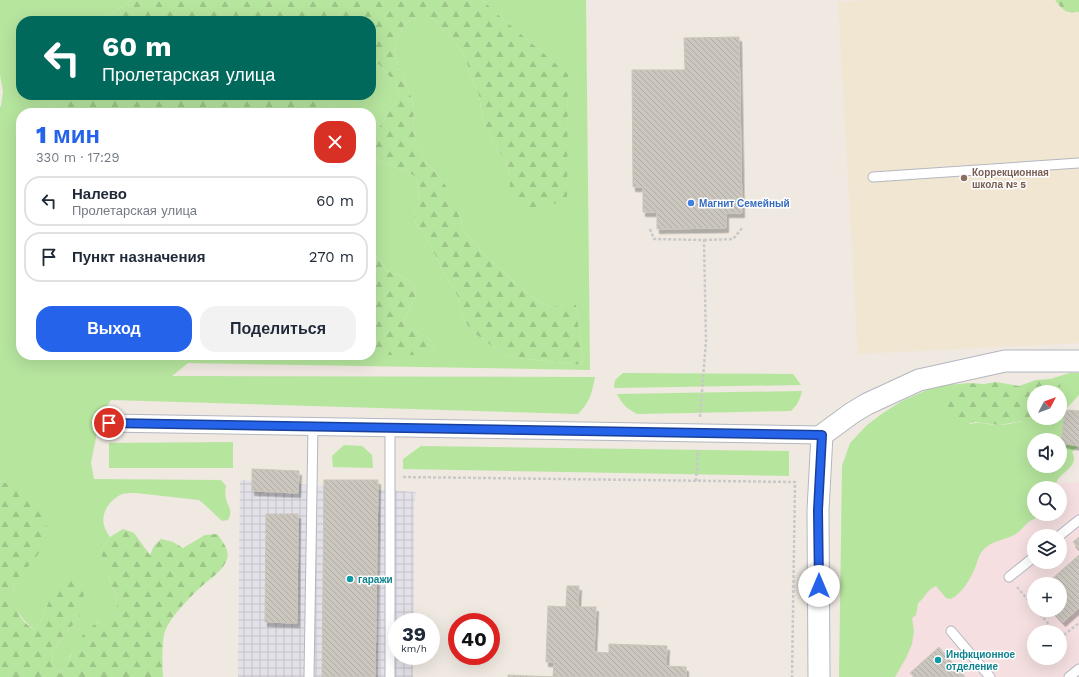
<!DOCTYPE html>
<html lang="ru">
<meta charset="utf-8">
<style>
body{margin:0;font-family:"Work Sans",sans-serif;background:#f2f2f3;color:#1f2937;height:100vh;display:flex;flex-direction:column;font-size:15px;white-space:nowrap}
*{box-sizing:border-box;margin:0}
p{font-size:13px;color:#747a83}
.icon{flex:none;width:22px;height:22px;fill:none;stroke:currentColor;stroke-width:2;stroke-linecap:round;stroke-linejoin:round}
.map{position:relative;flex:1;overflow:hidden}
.panel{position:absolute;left:16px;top:108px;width:360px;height:252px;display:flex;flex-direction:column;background:#fff;border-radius:16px;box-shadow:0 4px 16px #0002}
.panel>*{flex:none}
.hud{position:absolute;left:16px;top:16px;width:360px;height:84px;border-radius:16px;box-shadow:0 4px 16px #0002;background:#00695c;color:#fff;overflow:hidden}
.needle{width:26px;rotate:49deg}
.tools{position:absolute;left:1027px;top:385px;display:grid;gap:8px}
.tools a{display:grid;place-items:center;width:40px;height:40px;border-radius:50%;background:#fff;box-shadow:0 4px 16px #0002;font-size:20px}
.speed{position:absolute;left:388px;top:613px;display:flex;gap:8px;font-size:20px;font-weight:700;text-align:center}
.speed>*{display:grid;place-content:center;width:52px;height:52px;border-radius:50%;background:#fff;box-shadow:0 4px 16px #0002;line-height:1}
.speed small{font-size:10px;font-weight:400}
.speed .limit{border:6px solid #d22;background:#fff;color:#111}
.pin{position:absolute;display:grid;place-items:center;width:34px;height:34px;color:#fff;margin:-17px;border:2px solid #fff;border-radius:50%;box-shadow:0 1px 4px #0007}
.me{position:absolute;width:44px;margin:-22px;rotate:0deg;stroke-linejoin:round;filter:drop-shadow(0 0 3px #0008)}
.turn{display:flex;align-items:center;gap:14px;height:84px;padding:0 20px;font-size:18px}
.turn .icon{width:52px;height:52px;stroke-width:2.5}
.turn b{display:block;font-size:28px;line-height:34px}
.round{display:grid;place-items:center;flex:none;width:42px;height:42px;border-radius:16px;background:#f2f2f3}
.head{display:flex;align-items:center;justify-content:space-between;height:68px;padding:0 20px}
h1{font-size:24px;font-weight:800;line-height:30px;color:#2563eb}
.action{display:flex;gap:8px;margin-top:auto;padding:8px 20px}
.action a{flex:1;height:46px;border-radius:16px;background:#2563eb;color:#fff;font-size:16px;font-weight:800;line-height:46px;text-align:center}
.action a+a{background:#f2f2f3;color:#1f2937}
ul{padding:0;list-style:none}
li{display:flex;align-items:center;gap:12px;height:50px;margin:0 8px 6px;padding:0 12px;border:2px solid #e0e1e3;border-radius:16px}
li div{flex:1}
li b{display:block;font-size:15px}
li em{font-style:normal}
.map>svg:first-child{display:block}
.industrial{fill:url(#industrial-grid)}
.education{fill:#f0e6d1}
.medical{fill:#f5dfe0;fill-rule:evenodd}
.grass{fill:#b6e59e;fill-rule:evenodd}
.forest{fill:url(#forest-firs)}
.building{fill:url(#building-back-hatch);stroke:#cbc5ba;filter:url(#shadow)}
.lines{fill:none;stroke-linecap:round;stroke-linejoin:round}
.service-casing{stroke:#b4b7c1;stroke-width:11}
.minor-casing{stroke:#b4b7c1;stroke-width:19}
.tertiary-casing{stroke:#b4b7c1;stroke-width:23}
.path{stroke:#c9c9c9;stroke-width:2.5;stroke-dasharray:3 2;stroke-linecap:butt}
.service{stroke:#fff;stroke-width:9}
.minor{stroke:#fff;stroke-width:17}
.tertiary{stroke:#fff;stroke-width:21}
.route-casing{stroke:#184099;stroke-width:10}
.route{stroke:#2563eb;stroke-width:7}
.education-dot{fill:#8d6e63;stroke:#fff;stroke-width:1.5}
.shop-dot{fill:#3f7fe0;stroke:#fff;stroke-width:1.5}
.culture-dot{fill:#0f9aa8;stroke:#fff;stroke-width:1.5}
.labels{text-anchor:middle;stroke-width:3;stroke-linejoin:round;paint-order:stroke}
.education-label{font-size:10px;font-weight:bold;fill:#785e54;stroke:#fff;text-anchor:start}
.shop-label{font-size:10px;font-weight:bold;fill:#366cbe;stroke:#fff;text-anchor:start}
.culture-label{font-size:10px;font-weight:bold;fill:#0d838f;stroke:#fff;text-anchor:start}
</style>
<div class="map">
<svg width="1079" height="677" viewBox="0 0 1079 677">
<defs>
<pattern id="industrial-grid" width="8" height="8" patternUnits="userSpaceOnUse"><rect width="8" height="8" fill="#e3e1e8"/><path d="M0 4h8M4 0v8" fill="none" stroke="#c3c1c7"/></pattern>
<pattern id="forest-firs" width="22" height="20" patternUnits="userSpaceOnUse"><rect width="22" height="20" fill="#b6e59e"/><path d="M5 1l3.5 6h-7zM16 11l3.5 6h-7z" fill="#9dc588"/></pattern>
<pattern id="building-back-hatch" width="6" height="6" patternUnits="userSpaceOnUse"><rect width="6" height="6" fill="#cbc7bf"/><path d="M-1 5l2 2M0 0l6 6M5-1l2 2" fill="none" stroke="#afaba4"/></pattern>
<filter id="shadow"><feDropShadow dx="2.5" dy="4.5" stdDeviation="0" flood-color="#0004"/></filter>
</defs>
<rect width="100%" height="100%" fill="#efe9e1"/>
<polygon class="industrial" points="240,480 416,492 414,503 414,622 397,622 397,656 413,656 413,677 238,677"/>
<polygon class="education" points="868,0 1055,0 1065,11 1074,13 1079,12 1079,343 858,354 838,2"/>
<path class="medical" d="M1079 482V677H857V498ZM1034 488H1060V514H1034ZM1034 536H1060V562H1034ZM1034 584H1060V610H1034ZM1034 632H1060V658H1034Z"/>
<g class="grass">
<path d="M0 0H130L124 6 116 10 103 21H21V95H46L60 113H21V355H106L111 359H130L143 355H426L436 346 426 336 414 330 403 321 416 295 413 282 387 271 379 259 371 253V152L380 161 393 167 405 170 416 177 419 189 418 202 414 213 416 224 424 234 439 262 444 274 453 287 458 297 460 309 465 321 472 332 483 339 493 347 505 355 517 358 583 365 576 306 551 307 537 300 526 292 483 253 463 230 460 215 447 187 429 165 421 154 415 139 413 122 414 108 410 93 398 65 395 52 398 36 406 23 418 17H431L460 48 466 59 469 71 479 95 481 109 483 120 492 141 506 161 510 176V189L566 201 568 74 496 13 483 0H586L590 370 188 363 172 376 595 377C592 393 590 402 578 414L111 400 100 417 91 463 94 479 221 480 226 486C225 490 225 495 226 499 229 509 233 510 228 520L222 521C214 514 207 506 199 500L136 493C130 493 125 493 120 495 116 497 113 500 110 503 101 514 101 526 110 537L101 550 109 579 114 591 117 602V613L96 623 70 656 67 666 60 674 52 663 53 651 70 628 79 618 47 606 43 617 35 630C22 620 9 606 14 587 16 579 23 572 29 566L19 483H3L0 481V107L1 106 3 91 0 75Z"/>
<polygon points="371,55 396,84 399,96 381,125 371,134 371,113 330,113 335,95 371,95"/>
<polygon points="623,373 793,374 801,385 614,388 615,380"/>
<path d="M1070 373H1079V395L1065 410 1061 443 1079 446 1072 452C1079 465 1065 470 1058 479 1056 482 1056 485 1055 488H1034V514H1050C1044 517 1036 517 1030 521 1024 525 1021 532 1014 535 1004 540 992 541 984 549 978 555 978 561 975 568 970 580 962 593 951 599L946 598 936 586C926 590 926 597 918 603L916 615 912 618 914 631 912 644 906 658 895 677H839L842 466 850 443 867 425 883 413 902 401 938 385 959 384 952 389 970 424C980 421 988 425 998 425 1007 425 1027 421 1034 416V418H1060V400L1062 397 1059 383 1050 379ZM1034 440H1060V466H1034Z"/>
<path d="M802 391C800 400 797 405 791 411L637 414C626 408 623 405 617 394Z"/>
<polygon points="233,442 233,468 109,468 109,443"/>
<polygon points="344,445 362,446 372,455 373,468 333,467 332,456"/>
<polygon points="421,446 789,451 789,476 403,469 403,459"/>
</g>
<g class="forest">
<polygon points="130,0 483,0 496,13 568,74 567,201 538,207 523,207 513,200 510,189 510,176 506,161 492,141 483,120 481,109 479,95 469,71 466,59 460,48 431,17 418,17 406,23 398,36 395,52 398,65 410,93 414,108 413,122 415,139 421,154 429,165 447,187 455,199 460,215 463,230 483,253 526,292 537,300 551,307 576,305 583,365 517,358 505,355 493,347 483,339 472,332 465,321 460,309 458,297 453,287 444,274 439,262 424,234 416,224 414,213 418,201 419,189 416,177 405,170 393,167 380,161 371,152 371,134 381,125 399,96 396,84 371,55 371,21 103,21 116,10 124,6"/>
<path d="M1055 0H1079V12C1065 14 1063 10 1055 0Z"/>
<polygon points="46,95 335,95 330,113 60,113"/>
<polygon points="371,253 379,259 387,271 413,282 416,295 403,321 414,330 426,336 436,346 426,355 371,355"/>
<path d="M106 355H143C128 357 120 367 106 355Z"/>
<path d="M1050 379 1059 383C1062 389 1065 394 1060 400V392H1034V416L1028 420 999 425 975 422 965 424 960 423 951 413 948 408 946 400 947 396 952 389 959 384 969 383 984 384 996 382 1019 386 1036 380Z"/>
<path d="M0 481 3 483H19C27 491 43 508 46 520 50 539 40 553 28 567 23 573 17 579 14 587 12 592 13 599 15 605 19 618 24 623 35 630L43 617 51 596 57 587 66 581H77L84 592 83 605 79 618 70 628 53 651 52 663 60 674C67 666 70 657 75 647 85 628 98 621 117 613V602L114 591 104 566 101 550 110 537 123 529 134 533 150 555 154 546 161 539 173 542 183 548 205 535 217 534C222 541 230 550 227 559 223 571 211 578 202 586 191 596 171 616 165 631 162 639 162 668 163 677H0Z"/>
</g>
<g class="building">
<polygon points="739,37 742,213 726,213 726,228 657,229 657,212 643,212 643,187 633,187 632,70 685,70 684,38"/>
<polygon points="1065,410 1079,411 1079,446 1061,443"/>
<polygon points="252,469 299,471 298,493 252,491"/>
<polygon points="324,480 378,480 375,677 322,677"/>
<polygon points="266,514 298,514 297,623 265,622"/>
<polygon points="1079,537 1079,549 1073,542"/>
<polygon points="1079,555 1079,608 1063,622 1052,610 1060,610 1060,584 1046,584"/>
<polygon points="567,586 579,586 578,607 596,607 594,652 609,653 609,644 667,646 666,666 686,667 686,677 508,677 508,675 553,677 554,662 546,662 548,606 566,607"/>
<polygon points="939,647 965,677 914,677 910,673"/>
</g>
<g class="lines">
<g class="service-casing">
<g id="service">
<polyline points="873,177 1079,163"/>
<polyline points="1059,536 1079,520"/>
<polyline points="1009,577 1034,557"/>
<polyline points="951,631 990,677"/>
<polyline points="309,677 313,426"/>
<polyline points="390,677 390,428"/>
<polyline points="1069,677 1079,669"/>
</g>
</g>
<g class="minor-casing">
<polyline id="minor" points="109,423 822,435"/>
</g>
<g class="tertiary-casing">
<polyline id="tertiary" points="819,677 818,510 822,435 852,413 867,404 919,380 1005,361 1079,361"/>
</g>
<g class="path">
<polyline points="650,229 654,239 704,240 706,341 700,417"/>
<polyline points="704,240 733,239 743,227"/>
<polyline points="403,477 795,482 792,677"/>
<polyline points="696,481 698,450"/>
<polyline points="1017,587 1034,607"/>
<polyline points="1037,610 1055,632"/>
<polyline points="1060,638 1079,623"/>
</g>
<use href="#service" class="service"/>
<use href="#minor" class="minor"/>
<use href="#tertiary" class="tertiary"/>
</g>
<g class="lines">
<g class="route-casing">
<polyline id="route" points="109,423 822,435 818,510 819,586"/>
</g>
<use href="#route" class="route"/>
</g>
<circle class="education-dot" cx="964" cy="178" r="4"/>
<circle class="shop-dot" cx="691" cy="203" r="4"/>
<g class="culture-dot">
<circle cx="350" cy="579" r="4"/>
<circle cx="938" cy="660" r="4"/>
</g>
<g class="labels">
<g class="education-label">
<text x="972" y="176">Коррекционная<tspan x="972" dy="12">школа № 5</tspan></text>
</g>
<g class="shop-label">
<text x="699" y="207">Магнит Семейный</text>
</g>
<g class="culture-label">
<text x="358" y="583">гаражи</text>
<text x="946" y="658">Инфкционное<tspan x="946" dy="12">отделение</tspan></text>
</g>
</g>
</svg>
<div class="tools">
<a><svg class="needle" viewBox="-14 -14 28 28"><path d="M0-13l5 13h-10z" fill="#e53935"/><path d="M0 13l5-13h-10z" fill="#747a83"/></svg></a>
<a><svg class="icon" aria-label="sound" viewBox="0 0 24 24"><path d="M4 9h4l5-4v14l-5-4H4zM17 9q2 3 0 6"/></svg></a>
<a><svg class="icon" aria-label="search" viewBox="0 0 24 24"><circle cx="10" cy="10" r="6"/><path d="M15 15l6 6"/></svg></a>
<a><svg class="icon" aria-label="layers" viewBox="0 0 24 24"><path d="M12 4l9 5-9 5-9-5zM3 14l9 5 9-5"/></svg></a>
<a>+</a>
<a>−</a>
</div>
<div class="speed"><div>39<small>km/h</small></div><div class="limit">40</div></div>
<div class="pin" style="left:109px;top:423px;background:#d93025"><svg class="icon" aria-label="arrive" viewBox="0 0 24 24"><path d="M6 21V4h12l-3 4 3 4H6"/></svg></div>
<svg class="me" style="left:819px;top:586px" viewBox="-20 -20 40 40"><circle r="19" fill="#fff"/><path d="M0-13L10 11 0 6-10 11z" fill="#2563eb"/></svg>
<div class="hud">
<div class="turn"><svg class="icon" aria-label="left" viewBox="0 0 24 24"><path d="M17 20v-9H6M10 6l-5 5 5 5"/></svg><div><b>60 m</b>Пролетарская улица</div></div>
</div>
<section class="panel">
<div class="head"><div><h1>1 мин</h1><p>330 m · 17:29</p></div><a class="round" style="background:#d93025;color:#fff"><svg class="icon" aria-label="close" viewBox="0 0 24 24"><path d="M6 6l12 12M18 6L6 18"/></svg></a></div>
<ul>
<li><svg class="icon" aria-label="left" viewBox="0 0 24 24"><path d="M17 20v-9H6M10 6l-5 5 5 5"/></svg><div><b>Налево</b><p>Пролетарская улица</p></div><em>60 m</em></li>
<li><svg class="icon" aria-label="arrive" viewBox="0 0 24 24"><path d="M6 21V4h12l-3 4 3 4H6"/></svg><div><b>Пункт назначения</b></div><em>270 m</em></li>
</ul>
<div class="action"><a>Выход</a><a>Поделиться</a></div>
</section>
</div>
